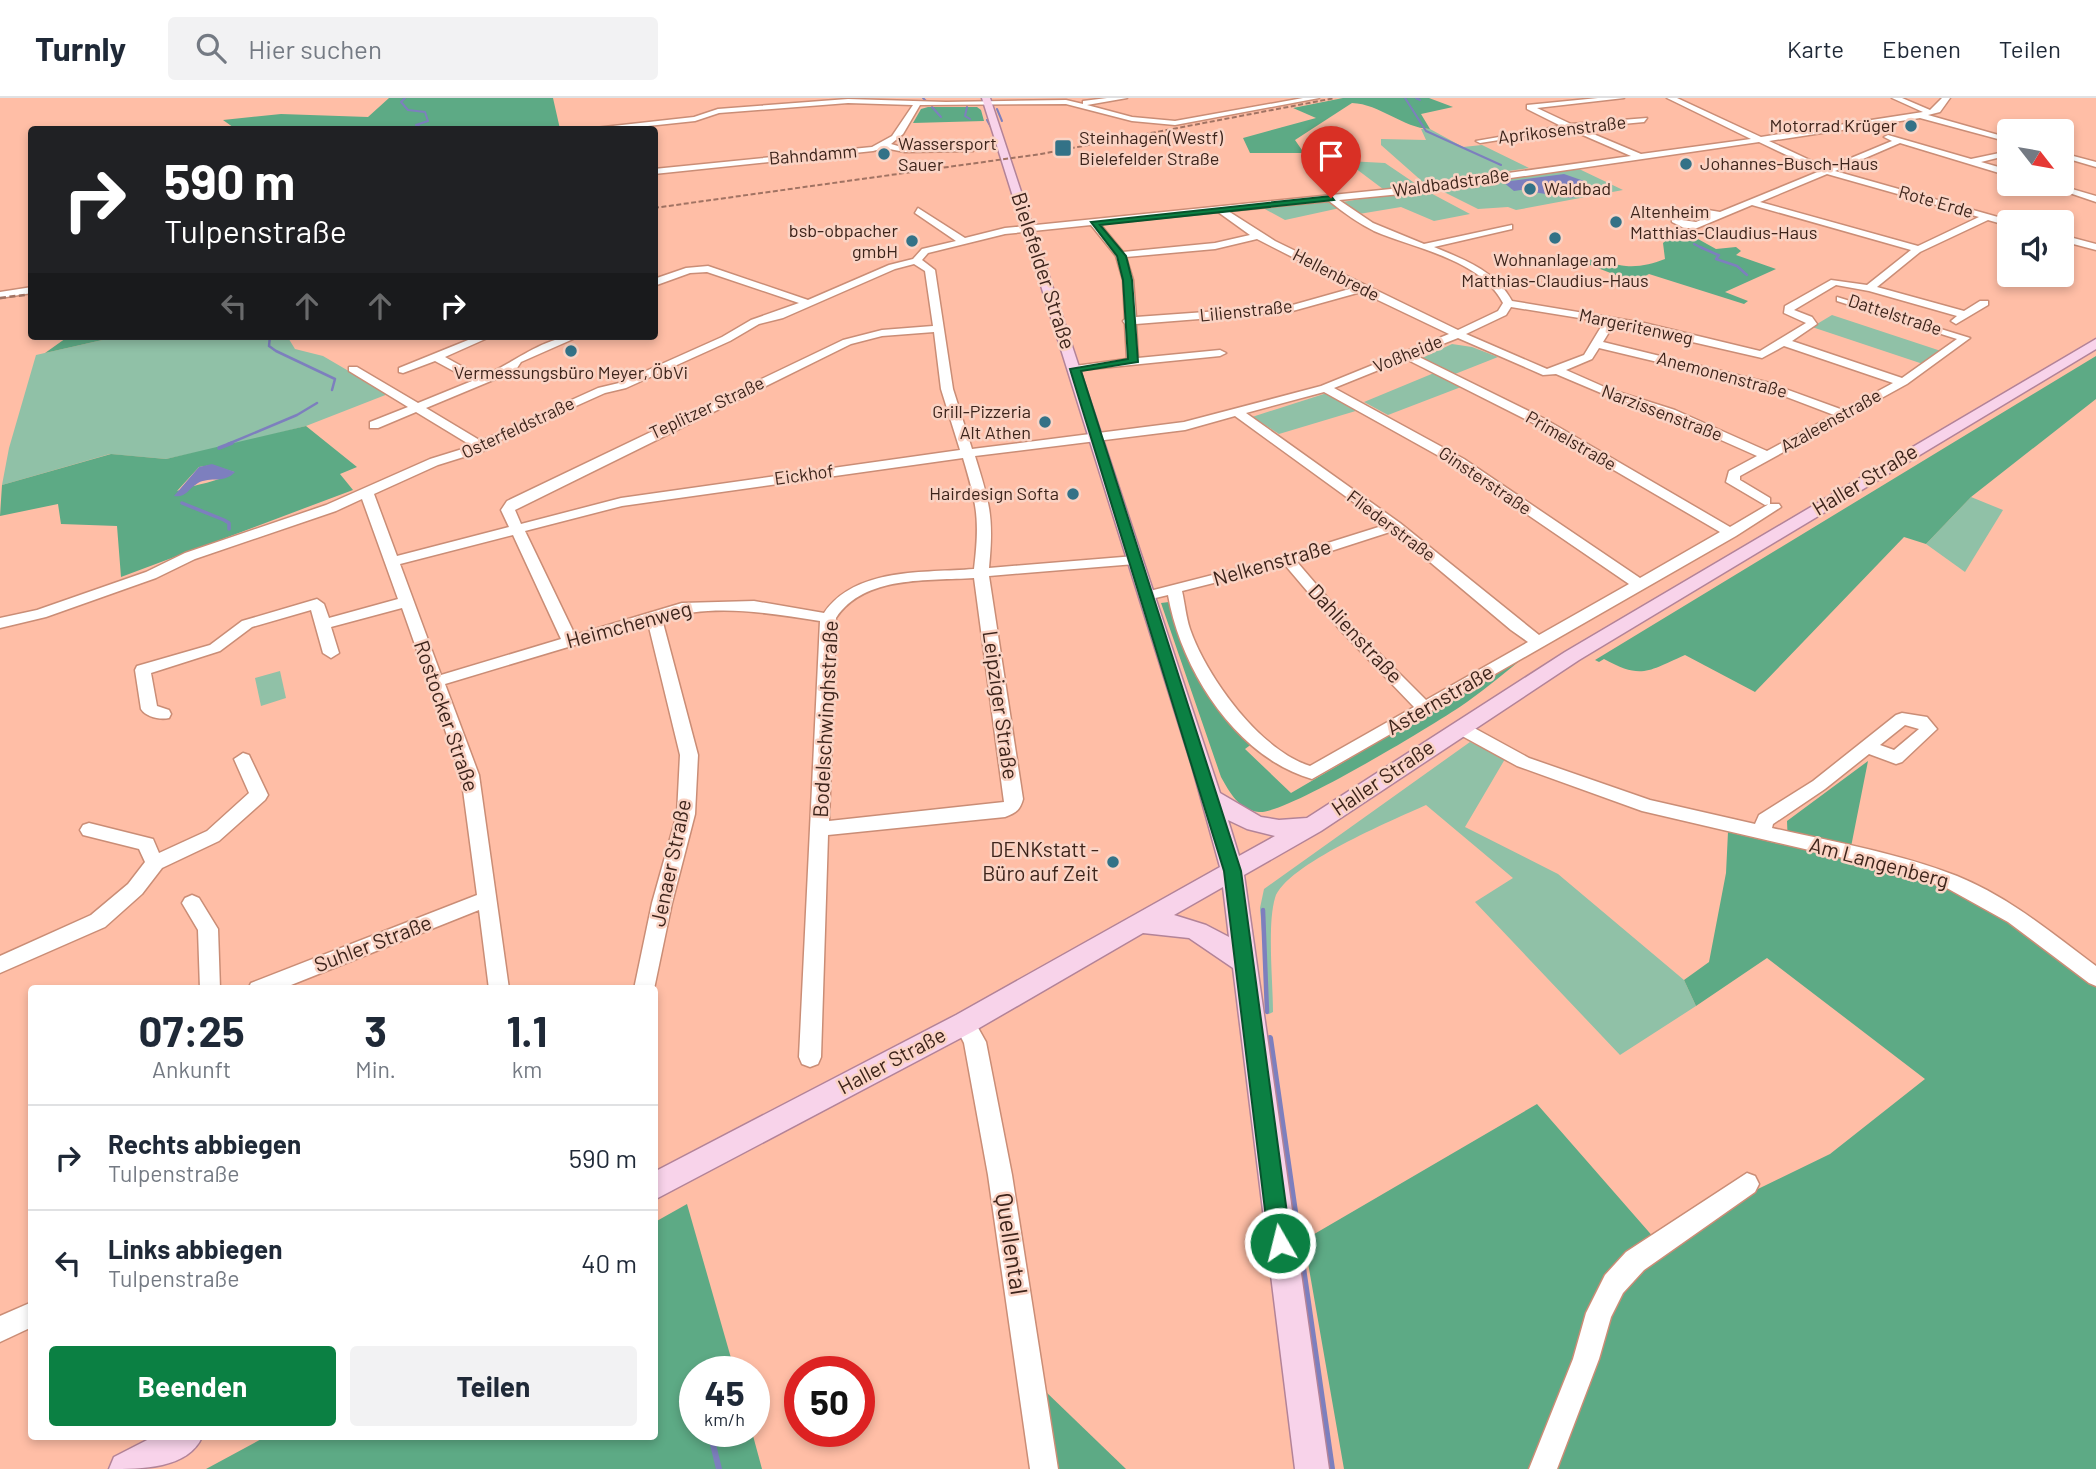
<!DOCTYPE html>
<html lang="de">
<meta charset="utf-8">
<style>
body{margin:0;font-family:Barlow,sans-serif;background:#f2f2f3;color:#1f2937;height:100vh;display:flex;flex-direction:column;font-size:26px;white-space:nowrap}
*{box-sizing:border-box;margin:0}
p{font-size:23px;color:#747a83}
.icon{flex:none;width:38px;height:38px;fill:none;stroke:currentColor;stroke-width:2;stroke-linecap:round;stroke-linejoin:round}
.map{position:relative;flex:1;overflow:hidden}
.details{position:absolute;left:28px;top:887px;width:630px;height:455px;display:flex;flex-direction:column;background:#fff;border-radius:7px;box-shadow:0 4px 10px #0003}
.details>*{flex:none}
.top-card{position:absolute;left:28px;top:28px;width:630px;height:214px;border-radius:7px;box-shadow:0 4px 10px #0003;background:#202124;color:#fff;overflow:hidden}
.needle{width:46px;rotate:121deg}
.fabs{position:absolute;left:1997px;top:21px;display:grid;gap:14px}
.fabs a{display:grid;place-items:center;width:77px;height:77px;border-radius:7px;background:#fff;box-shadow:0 4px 10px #0003;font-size:35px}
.speed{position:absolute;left:679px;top:1258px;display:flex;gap:14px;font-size:35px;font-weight:700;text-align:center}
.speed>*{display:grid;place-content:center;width:91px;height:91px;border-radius:50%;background:#fff;box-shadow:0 4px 10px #0003;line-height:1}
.speed small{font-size:18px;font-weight:400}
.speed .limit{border:10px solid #d22;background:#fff;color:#111}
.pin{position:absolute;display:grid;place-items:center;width:60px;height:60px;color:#fff;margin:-72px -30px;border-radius:50% 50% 50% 0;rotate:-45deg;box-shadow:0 0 7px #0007}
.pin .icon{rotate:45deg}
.me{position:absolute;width:77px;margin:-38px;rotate:352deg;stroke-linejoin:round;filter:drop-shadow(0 0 5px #0008)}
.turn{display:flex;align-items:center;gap:24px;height:147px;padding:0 21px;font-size:32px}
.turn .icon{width:91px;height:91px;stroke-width:2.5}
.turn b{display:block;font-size:49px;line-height:60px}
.lanes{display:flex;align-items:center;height:66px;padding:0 21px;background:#0003;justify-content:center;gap:35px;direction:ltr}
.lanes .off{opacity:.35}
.eta{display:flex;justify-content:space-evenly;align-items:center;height:119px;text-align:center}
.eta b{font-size:42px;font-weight:700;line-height:49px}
.button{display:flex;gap:14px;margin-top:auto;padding:14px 21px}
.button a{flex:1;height:80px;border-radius:7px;background:#0b8043;color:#fff;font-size:28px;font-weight:700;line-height:80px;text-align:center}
.button a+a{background:#f2f2f3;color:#1f2937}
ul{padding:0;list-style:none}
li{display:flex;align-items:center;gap:21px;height:105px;padding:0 21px;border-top:2px solid #e0e1e3}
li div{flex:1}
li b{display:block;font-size:26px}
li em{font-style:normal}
header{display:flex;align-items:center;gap:42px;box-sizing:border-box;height:98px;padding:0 35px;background:#fff;border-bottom:2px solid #e0e1e3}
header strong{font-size:33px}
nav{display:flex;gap:38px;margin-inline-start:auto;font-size:24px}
.search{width:490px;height:63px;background:#f2f2f3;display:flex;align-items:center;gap:18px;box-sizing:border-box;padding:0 24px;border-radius:7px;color:#747a83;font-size:26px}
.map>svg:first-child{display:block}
.green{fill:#90c1a7}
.forest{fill:#5daa85;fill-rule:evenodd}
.water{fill:#7d7fbe}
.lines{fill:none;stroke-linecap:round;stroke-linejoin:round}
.stream-far4{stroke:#7d7fbe;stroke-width:2}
.stream-far3{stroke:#7d7fbe;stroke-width:2.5}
.stream-far2{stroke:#7d7fbe;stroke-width:3.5}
.stream-far1{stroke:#7d7fbe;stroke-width:4.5}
.stream{stroke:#7d7fbe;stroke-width:6}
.minor-casing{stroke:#ca8d76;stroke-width:3}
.major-casing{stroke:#b38398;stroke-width:3}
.minor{fill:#fff;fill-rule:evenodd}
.major{fill:#f8d3ea;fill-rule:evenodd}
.rail-far1{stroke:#a17363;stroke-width:2;stroke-dasharray:5 2.5;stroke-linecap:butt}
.rail{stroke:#a17363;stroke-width:2.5;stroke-dasharray:6 3.5;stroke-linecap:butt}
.route{fill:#0b8043;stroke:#07532c;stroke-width:2}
.poi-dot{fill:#337287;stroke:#fad3c4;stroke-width:2.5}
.labels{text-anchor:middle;stroke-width:5;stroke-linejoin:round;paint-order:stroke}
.far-poi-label{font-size:18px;fill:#3d241b;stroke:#fad3c4;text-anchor:start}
.far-street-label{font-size:18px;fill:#3d241b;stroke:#fad3c4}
.street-label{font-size:21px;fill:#3d241b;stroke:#fad3c4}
.poi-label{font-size:21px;fill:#3d241b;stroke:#fad3c4;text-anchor:end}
.near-street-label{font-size:24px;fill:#3d241b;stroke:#fad3c4}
</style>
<header>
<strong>Turnly</strong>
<div class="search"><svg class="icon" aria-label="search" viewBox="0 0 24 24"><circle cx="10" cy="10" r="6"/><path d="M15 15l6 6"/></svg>Hier suchen</div>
<nav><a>Karte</a><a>Ebenen</a><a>Teilen</a></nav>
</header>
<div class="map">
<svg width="2096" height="1371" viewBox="0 0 2096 1371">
<rect width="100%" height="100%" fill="#ffbea6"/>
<g class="green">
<polygon points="1421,31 1430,31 1463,49 1482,47 1529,70 1424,85 1381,47 1381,41 1426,42"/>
<polygon points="1310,61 1385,65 1416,86 1383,91 1355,70 1322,73"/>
<polygon points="1577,70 1623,92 1516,112 1508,109 1478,111 1436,90"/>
<polygon points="1423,91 1470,116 1434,123 1401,109 1359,116 1342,104"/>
<polygon points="1322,102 1340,110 1285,122 1263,110"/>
<polygon points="1832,217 1941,253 1923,266 1812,229"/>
<polygon points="120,238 287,238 295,251 323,258 388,296 306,328 236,346 166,361 110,356 2,387 9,350 36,257"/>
<polygon points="1452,246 1472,249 1498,259 1455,276 1422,260"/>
<polygon points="1434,275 1461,289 1388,317 1364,304"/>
<polygon points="1327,295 1359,312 1279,336 1252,319"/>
<polygon points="1971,399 2003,412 1965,474 1926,446"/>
<polygon points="280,573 286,600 261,608 255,580"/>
<path d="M1470 644 1505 661 1465 729 1558 776 1684 882 1696 908 1620 957 1475 804 1513 780 1426 707C1393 722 1285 767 1275 800 1267 827 1273 884 1273 914L1269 916 1260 810 1264 791Z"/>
</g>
<g class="forest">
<polygon points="389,0 553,0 560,31 237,32 223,22 281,16 368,19"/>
<path d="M1343 0H1429L1453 9 1421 16 1430 31C1403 30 1380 6 1352 5L1295 42 1304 55H1250L1243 40 1316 20 1293 10Z"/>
<polygon points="928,9 977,9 981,12 984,23 913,25 921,11"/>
<path d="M1680 131 1716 151 1736 149 1741 153 1736 157 1776 171 1725 194 1748 203 1744 206 1649 176 1634 184 1582 164C1593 157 1612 167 1626 168 1640 169 1652 166 1665 161L1663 145Z"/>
<polygon points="69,238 120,238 45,255"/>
<path d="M2096 258V301L1971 399 1926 446 1904 439 1755 594 1685 557C1648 573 1642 582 1604 561L1599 564 1595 562Z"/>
<path d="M306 328 357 369 340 376 353 392 121 479 117 428 61 426 58 406 0 418 2 387 111 356 166 361ZM212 367 234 374C219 384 196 386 177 393L199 369Z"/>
<path d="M1169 504 1196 579 1253 645 1245 651 1291 695 1527 557C1507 573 1488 589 1467 604 1439 624 1285 717 1259 714 1239 712 1230 695 1221 679L1161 505Z"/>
<path d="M1868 663 1849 759C1955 781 2011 822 2096 884V1371H1344L1304 1142 1537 1006 1655 1141 1830 1056 1925 981 1767 860 1696 908 1684 882 1709 864 1726 775 1728 734 1788 748 1787 723Z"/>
<polygon points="687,1106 735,1274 695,1274 695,1334 752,1334 762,1371 206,1371 265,1339 654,1339 655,1124"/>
<polygon points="1044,1292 1126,1371 1054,1371"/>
</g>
<g class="water">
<polygon points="1564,76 1584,83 1590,93 1571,100 1533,94 1535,90 1514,93 1503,84"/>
<path d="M212 366 235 374C224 386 211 378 198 385 188 391 186 400 174 398L199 369Z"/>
</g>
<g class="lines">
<g class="stream-far4">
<polyline points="405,0 401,4 408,12 425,14 428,23 416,27 419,28 415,32"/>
<polyline points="923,0 926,3"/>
<polyline points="1405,0 1426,33 1501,67"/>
<polyline points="1416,0 1420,2"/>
<polyline points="932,9 941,19"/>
<polyline points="967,9 965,18 970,21"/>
<polyline points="997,11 1002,23"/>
<polyline points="987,22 993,33"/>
<polyline points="1694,146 1704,151"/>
</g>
<g class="stream-far3">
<polyline points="1700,149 1718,157"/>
<polyline points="1719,157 1716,161 1737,168 1747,177"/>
<polyline points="270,238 269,248 276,253 335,281 332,292"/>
<polyline points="228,346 297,317 317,305"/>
</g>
<g class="stream-far2">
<polyline points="219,350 232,345"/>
<polyline points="182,405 224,422 229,425 229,431"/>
</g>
<polyline class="stream-far1" points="1263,812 1267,914"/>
<g class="stream">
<polyline points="1270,940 1332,1371"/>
<polyline points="710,1334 719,1371"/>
</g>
<g class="minor-casing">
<g id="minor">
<polygon points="1107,0 1127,0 1087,7 1132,19 1175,23 1303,0 1319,0 1175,27 1132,23 1066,6 920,7 903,36 891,46 905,50 970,49 973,53 905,54 884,50 873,53 654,76 654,71 872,49 892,38 913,7 848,5 719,15 695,23 610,32 577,32 694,19 718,11 848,1 946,4 1066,2 1083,6 1083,3"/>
<path d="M1598 0H1624L1537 10 1571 26 1647 20 1644 24 1579 30 1641 56 1751 41 1667 0H1677L1761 39 1923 14 1892 0H1902L1930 12 1942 0H1950L1940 14 1928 17 2009 40V44L1920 20 1769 43 1827 70 1892 43 1884 39 1888 37 1971 61 2009 53V57L1981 64 2009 72V78L1900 45 1835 73 2012 123 2009 128 1988 122 1920 154 1877 189 1964 213 1980 203H1988V207L1956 226 1951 223 1957 218 1869 193 1836 187 1794 212 1812 219 1817 226 1792 243 1902 280 1957 241 1837 203V199L1970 240 1907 286 1740 378V382L1770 400V406L1765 407 1726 384 1729 373 1757 358 1667 318 1601 295 1556 276 1543 277 1458 240 1415 257 1543 320 1730 429 1769 406H1779L1781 409 1736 438 1312 681C1236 659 1181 572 1168 497L1147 502 1140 498 1142 495 1283 459 1385 427 1235 318 1185 332 975 358C990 406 994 420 989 470L1135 458 1142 462 1135 466 989 478 1023 701C1020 712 1016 715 1005 719L828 737 821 959 818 966 810 969 802 966 799 959 820 523C768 515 714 505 662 521L698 657 695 716 672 805 654 891H634L652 805 677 716 680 657 648 525 445 586 479 677 509 891H489L479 812 281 891H248L251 885 477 797 461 677 402 510 331 529 339 555 331 560 323 555 311 512 252 529 220 553 151 575 157 608 169 612 171 616 169 620C160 622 146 619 141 611L135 572 137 568 210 547 242 523 317 501 324 506 329 520 398 501 362 401 336 413 195 461 156 480 46 519 0 530V520L37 512 146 474 185 455 326 407 430 361 472 348 416 314 378 330H370V324L408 309 349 273V269H357L418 305 472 283 435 263 403 275 399 274V270L478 238H492L445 259 481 279C514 266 542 238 580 238L521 264 515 273 426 310 481 343 598 290 619 285 722 239 751 222 799 205 707 174 690 175 654 188V181L686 170 708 168 808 202 889 167 913 161 922 151 956 143 915 115 918 110 965 140 1005 130 1401 90 1631 58 1569 31 1480 45 1476 43 1561 28 1527 11V7ZM1759 44 1820 73 1720 114 1696 110 1672 120V124L1684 130H1697L1752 107 1911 152 1867 187 1831 182 1785 208 1784 215 1806 225 1760 253 1644 225 1512 203C1496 173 1463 161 1434 149L1512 131V127L1424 146 1373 125 1339 102 1401 96ZM1827 76 1979 119 1918 148 1760 104ZM1329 103C1343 114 1358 125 1374 133 1416 151 1480 161 1503 205L1498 213 1458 232 1275 143 1228 113ZM1218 114 1250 137 1215 145 1123 154 1100 126ZM1697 116 1710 118 1696 124 1682 122ZM1091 127 1116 158 1123 182 1125 221 1123 223 1125 226 1127 261 1075 268 1069 271 1071 273 1220 258 1226 255 1220 252 1138 260 1136 226 1289 214 1361 194 1449 236 1321 288 1184 324 972 351 953 291 935 172 922 162 928 155 1005 136ZM1257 141 1353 190 1289 208 1136 219 1133 182 1126 159 1215 151ZM914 166 925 173 933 228 882 232 843 242 507 403 501 412 509 429 397 458 374 396 438 367 486 352 496 344 605 295 626 290 730 243 759 226 783 220 895 171ZM1511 209 1604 224 1584 257 1547 271 1466 236 1506 217ZM1614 226 1762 260 1784 248 1893 285 1843 312 1766 284 1603 244ZM934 234 941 291 960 352 621 400 521 426 515 412 851 246 882 238ZM1599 250 1758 288 1834 317 1767 353 1675 312 1609 291 1566 272 1592 261ZM1406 261 1535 326 1720 434 1640 480 1464 361 1334 290ZM1324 294 1455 367 1629 486 1539 537 1400 425 1246 315ZM963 360C977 407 980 421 974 471 925 475 855 469 824 515L754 503 682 505 575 537 525 433 622 408ZM1393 433 1511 532 1528 544 1426 602 1351 527 1297 464ZM513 437 561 541 441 577 400 466ZM1285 467 1341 533 1414 609 1310 668C1260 652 1207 580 1190 531 1186 519 1185 506 1182 493ZM974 480 1004 704 829 723 836 520C864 477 929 483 974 480Z"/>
<polygon points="2062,55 2096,64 2096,69 2062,59"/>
<polygon points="2043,86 2055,86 2096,98 2096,104"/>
<polygon points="2062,137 2096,146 2096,152 2062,143"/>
<polygon points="32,189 32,195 0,200 0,194"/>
<path d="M1902 615 1927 619 1937 631 1902 664 1896 666 1869 656 1825 691 1773 726 1772 730C1834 744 1898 755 1957 778 2009 799 2052 835 2096 868V888L2089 885 2008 824 1945 789 1886 770 1642 713 1517 668 1453 633 1451 629 1459 623 1465 625 1529 660 1650 702 1755 726 1759 717 1813 683 1896 617ZM1905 627 1919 631 1894 652 1880 647Z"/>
<polygon points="243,655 249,657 268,697 265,702 219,743 162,770 142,796 105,829 0,875 0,858 91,817 128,786 145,764 139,751 83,737 80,732 83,727 89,725 153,741 159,755 207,733 249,695 234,661"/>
<polygon points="192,797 199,800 218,831 220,891 200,891 198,832 182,805 185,800"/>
<polygon points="965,916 972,919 986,944 1012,1077 1058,1371 1030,1371 988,1077 964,945 954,925 958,919"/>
<polygon points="1747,1075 1755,1078 1759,1086 1755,1094 1644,1172 1623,1195 1611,1219 1599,1261 1557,1371 1529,1371 1573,1261 1586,1215 1605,1177 1626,1154"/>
<polygon points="32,1204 32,1229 0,1244 0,1218"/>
</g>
</g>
<g class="major-casing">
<g id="major">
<path d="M982 0H990L1220 695 1261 719 1279 722 1307 720 1565 554 2096 241V251L1579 562 1321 733 1244 777 1329 1371H1295L1233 870 1189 840 1143 835 974 933 654 1102V1074L956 917 1220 769 1192 668ZM1228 722 1247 731 1275 738 1239 758ZM1223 789 1229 839 1206 827 1174 817Z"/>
<path d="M153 1339H202C188 1371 141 1371 109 1371L114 1359Z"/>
</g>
</g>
<use href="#minor" class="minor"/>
<use href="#major" class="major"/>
<polyline class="rail-far1" points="654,110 1041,56 1335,0"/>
<polyline class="rail" points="0,200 32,196"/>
</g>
<polygon class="route" points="1331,98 1334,102 1100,127 1126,158 1132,182 1138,264 1081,273 1241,773 1291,1145 1288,1153 1280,1156 1272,1153 1269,1145 1224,773 1070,271 1128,261 1123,182 1117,158 1091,124"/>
<g class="poi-dot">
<circle cx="1911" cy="28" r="7"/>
<rect x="1054" y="41" width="18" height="18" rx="3.5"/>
<circle cx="884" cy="56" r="7"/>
<circle cx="1686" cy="66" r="7"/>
<circle cx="1530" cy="91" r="7"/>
<circle cx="1616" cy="124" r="7"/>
<circle cx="1555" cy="140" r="7"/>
<circle cx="912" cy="143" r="7"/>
<circle cx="571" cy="253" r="7"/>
<circle cx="1045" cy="324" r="7"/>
<circle cx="1073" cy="396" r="7"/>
<circle cx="1113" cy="764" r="7"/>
</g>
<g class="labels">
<g class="far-poi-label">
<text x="1897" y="34" text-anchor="end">Motorrad Krüger</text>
<text x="1079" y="46">Steinhagen(Westf)<tspan x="1079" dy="21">Bielefelder Straße</tspan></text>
<text x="898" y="52">Wassersport<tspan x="898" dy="21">Sauer</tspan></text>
<text x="1700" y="72">Johannes-Busch-Haus</text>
<text x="1544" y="97">Waldbad</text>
<text x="1630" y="120">Altenheim<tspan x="1630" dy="21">Matthias-Claudius-Haus</tspan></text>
<text x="898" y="139" text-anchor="end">bsb-obpacher<tspan x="898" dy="21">gmbH</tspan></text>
<text x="1555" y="168" text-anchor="middle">Wohnanlage am<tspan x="1555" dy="21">Matthias-Claudius-Haus</tspan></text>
<text x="571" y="281" text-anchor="middle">Vermessungsbüro Meyer, ÖbVi</text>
<text x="1031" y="320" text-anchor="end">Grill-Pizzeria<tspan x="1031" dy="21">Alt Athen</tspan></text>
<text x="1059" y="402" text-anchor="end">Hairdesign Softa</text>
</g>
<g class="far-street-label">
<text transform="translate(1562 32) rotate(-7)" y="6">Aprikosenstraße</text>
<text transform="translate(813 57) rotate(-5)" y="6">Bahndamm</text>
<text transform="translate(1451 85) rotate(-8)" y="6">Waldbadstraße</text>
<text transform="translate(1936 104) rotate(16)" y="6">Rote Erde</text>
<text transform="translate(1336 177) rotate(27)" y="6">Hellenbrede</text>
<text transform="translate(1246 213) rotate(-6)" y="6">Lilienstraße</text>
<text transform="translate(1895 217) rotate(18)" y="6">Dattelstraße</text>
<text transform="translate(1636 229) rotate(12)" y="6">Margeritenweg</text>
<text transform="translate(1408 256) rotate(-22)" y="6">Voßheide</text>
<text transform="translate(1722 277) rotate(15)" y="6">Anemonenstraße</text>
<text transform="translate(707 310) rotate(-25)" y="6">Teplitzer Straße</text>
<text transform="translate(1662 315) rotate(21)" y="6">Narzissenstraße</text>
<text transform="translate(1831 323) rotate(-29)" y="6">Azaleenstraße</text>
<text transform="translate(518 330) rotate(-25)" y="6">Osterfeldstraße</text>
<text transform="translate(1571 343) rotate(30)" y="6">Primelstraße</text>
<text transform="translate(804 377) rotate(-8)" y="6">Eickhof</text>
<text transform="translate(1485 383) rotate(34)" y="6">Ginsterstraße</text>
<text transform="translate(1391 428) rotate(37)" y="6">Fliederstraße</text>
</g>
<g class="street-label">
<text transform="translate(1043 173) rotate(72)" y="7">Bielefelder Straße</text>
<text transform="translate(1865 382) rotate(-31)" y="7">Haller Straße</text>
<text transform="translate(1272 465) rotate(-16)" y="7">Nelkenstraße</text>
<text transform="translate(629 527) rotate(-15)" y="7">Heimchenweg</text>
<text transform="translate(1355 536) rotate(47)" y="7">Dahlienstraße</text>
<text transform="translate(1440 602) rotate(-30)" y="7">Asternstraße</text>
<text transform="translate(1000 607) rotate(82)" y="7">Leipziger Straße</text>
<text transform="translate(446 618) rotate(71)" y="7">Rostocker Straße</text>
<text transform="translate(826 621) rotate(-87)" y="7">Bodelschwinghstraße</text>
<text transform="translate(1383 680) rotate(-34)" y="7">Haller Straße</text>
<text transform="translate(671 765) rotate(-78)" y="7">Jenaer Straße</text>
<text transform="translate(1879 765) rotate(15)" y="7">Am Langenberg</text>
<text transform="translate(373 846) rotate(-21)" y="7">Suhler Straße</text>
<text transform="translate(892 963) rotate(-28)" y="7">Haller Straße</text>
</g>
<g class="poi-label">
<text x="1099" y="759">DENKstatt -<tspan x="1099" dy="24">Büro auf Zeit</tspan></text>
</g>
<g class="near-street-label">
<text transform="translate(1011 1146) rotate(81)" y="8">Quellental</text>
</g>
</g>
</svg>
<div class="fabs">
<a><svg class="needle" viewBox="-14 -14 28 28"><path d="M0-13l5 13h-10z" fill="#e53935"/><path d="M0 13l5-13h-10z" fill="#747a83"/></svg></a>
<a><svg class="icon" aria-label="sound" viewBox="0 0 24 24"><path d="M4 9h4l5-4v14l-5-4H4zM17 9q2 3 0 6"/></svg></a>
</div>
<div class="speed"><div>45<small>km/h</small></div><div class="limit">50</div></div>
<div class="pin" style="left:1331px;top:100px;background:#d93025"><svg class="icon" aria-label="arrive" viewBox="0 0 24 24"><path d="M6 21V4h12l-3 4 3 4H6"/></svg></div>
<svg class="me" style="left:1280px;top:1145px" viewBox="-20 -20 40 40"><circle r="17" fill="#0b8043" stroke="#fff" stroke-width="3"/><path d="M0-11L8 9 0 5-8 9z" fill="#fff"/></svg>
<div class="top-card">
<div class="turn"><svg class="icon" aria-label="right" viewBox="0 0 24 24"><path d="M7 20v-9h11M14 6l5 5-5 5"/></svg><div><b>590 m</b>Tulpenstraße</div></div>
<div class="lanes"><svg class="icon off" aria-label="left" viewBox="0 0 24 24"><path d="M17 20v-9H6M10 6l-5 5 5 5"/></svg><svg class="icon off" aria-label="ahead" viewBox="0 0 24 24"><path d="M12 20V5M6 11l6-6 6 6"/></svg><svg class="icon off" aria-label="ahead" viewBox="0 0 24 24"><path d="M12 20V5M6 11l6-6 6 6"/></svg><svg class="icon" aria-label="right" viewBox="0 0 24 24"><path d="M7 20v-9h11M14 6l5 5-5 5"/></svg></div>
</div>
<section class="details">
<div class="eta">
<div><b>07:25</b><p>Ankunft</p></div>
<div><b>3</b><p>Min.</p></div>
<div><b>1.1</b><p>km</p></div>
</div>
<ul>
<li><svg class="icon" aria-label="right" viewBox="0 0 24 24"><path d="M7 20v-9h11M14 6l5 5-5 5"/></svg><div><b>Rechts abbiegen</b><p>Tulpenstraße</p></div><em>590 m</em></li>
<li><svg class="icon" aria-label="left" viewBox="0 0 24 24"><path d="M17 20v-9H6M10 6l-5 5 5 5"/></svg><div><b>Links abbiegen</b><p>Tulpenstraße</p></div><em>40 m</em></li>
</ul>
<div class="button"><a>Beenden</a><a>Teilen</a></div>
</section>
</div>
